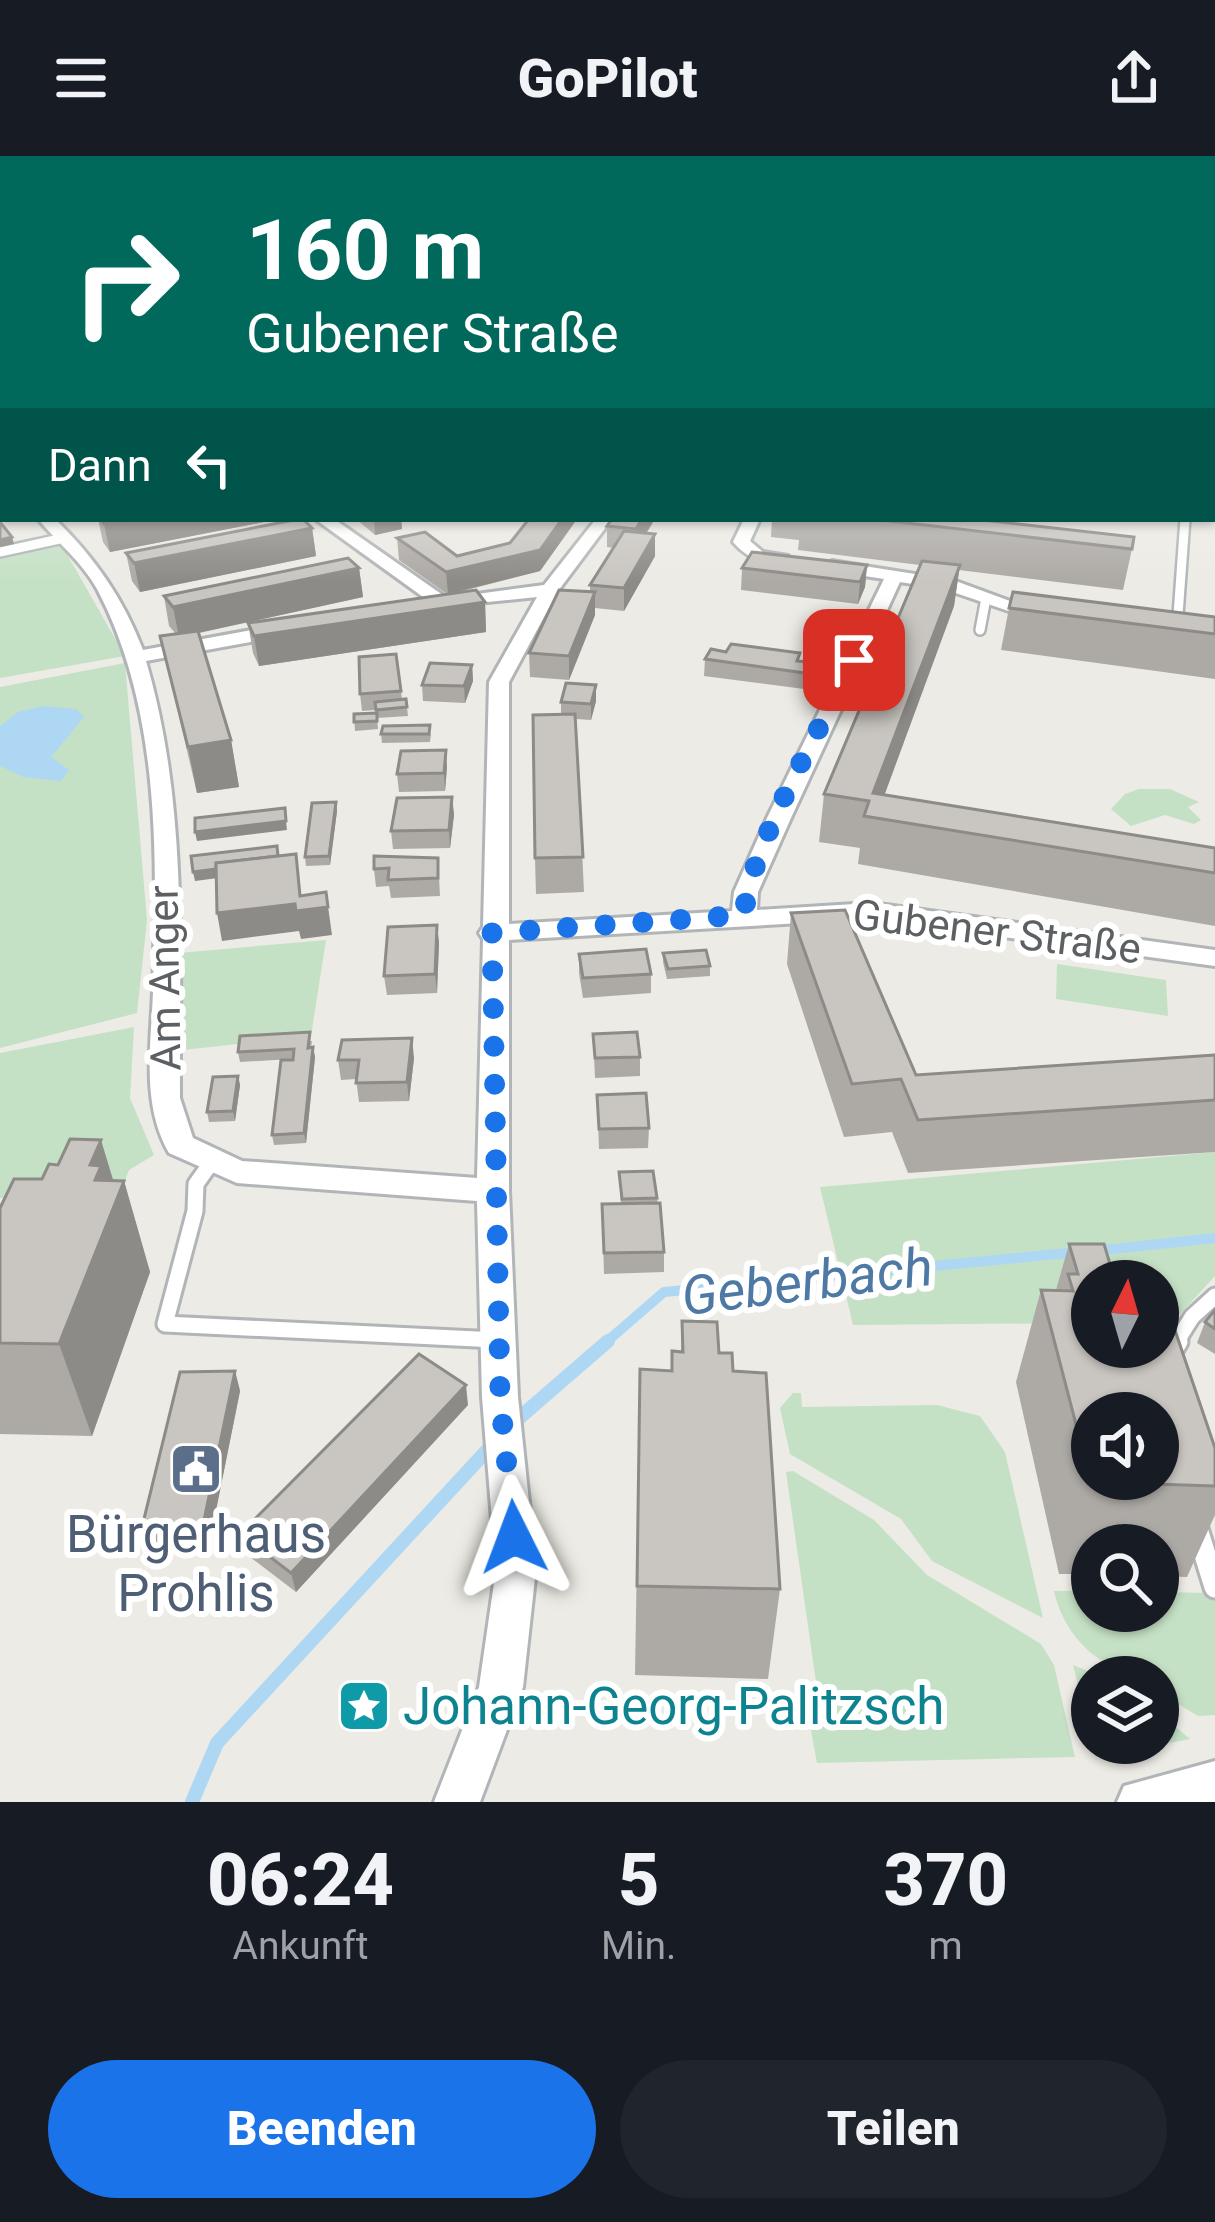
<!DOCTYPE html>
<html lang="de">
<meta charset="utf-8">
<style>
body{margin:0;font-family:Roboto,sans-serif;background:#20242c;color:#f1f3f6;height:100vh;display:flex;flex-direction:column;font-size:45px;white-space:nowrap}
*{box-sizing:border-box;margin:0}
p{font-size:39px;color:#9ea1a6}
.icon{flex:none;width:66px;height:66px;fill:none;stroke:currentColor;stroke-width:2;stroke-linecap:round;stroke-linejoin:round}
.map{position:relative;height:1646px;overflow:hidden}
.sheet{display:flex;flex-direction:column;background:#171b24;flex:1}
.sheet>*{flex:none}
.guide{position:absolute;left:0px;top:0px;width:1215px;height:366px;box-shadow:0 3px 9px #0004;background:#00695c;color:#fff;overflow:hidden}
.needle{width:78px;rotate:5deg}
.tools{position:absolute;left:1071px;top:1104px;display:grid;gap:24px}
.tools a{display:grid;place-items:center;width:108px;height:108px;border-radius:50%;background:#171b24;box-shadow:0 3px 9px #0004;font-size:60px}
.pin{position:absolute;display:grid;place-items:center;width:102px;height:102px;color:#fff;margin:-51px;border-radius:24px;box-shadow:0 6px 18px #0006}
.me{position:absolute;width:132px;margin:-66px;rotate:357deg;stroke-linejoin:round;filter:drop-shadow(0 0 9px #0008)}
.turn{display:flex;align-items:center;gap:42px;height:252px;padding:0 48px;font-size:54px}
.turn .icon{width:156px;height:156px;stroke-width:2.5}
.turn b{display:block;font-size:84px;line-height:102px}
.then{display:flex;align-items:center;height:114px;padding:0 48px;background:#0003;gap:24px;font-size:45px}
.eta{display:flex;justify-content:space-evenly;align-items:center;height:204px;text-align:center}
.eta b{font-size:72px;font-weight:800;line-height:84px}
.cta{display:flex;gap:24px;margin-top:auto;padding:24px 48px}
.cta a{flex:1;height:138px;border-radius:72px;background:#1a73e8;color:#fff;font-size:48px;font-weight:800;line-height:138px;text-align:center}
.cta a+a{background:#20242c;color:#f1f3f6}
header{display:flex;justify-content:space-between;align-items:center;height:156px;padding:0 48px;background:#171b24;font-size:54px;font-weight:800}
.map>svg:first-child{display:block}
.green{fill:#c5e1c5}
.water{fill:#aed7f4}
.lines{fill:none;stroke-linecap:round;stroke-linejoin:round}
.stream-far1{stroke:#aed7f4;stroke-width:10}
.stream{stroke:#aed7f4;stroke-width:14}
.service-far2-casing{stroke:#b2b5b8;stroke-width:14}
.service-far1-casing{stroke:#b2b5b8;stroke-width:21}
.service-casing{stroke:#b2b5b8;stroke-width:27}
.minor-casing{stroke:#b2b5b8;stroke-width:6}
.tertiary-casing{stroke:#b2b5b8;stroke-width:6}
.service-far2{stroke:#fff;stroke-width:9}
.service-far1{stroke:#fff;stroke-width:15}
.service{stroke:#fff;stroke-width:21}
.minor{fill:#fff;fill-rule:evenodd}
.tertiary{fill:#fff;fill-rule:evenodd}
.wall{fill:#adaaa6}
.shaded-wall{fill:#8d8b87}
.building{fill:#c9c6c1;stroke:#8d8b87;stroke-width:3;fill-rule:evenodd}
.route{stroke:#1a73e8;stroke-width:21;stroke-dasharray:0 37.8}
.labels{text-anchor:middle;stroke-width:12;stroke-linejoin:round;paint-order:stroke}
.street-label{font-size:42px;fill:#5d6063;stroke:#fff}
.near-service-label{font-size:51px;fill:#4e5e75;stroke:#fff}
.near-culture-label{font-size:51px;fill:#0d838f;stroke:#fff;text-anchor:start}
.near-water-label{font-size:54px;font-style:italic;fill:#4d79a4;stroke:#fff}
</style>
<header><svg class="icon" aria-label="menu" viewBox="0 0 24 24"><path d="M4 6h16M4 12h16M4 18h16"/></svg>GoPilot<svg class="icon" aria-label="share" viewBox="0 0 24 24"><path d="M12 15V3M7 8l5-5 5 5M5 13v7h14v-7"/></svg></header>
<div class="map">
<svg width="1215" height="1646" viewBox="0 0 1215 1646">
<rect width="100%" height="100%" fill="#edebe5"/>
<g class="green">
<polygon points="60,386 125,500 0,522 0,397"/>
<polygon points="125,507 147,764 137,857 0,892 0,531"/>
<polygon points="1139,633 1170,633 1199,646 1188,651 1201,664 1194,668 1165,659 1131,670 1111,653 1125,638"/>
<polygon points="326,784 311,880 174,895 178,797"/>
<polygon points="1057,808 1166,824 1168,860 1056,843"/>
<polygon points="134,871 130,942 154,999 129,1014 117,1045 0,1042 0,897"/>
<polygon points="1215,996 1215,1120 1172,1167 1158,1167 1158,1125 1092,1125 1092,1167 853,1169 820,1031"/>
<polygon points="793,1237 801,1237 802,1251 937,1249 980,1260 1005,1296 1043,1462 932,1405 901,1363 790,1298 780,1252"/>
<polygon points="793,1315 874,1364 927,1419 1041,1488 1054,1509 1075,1601 817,1607 807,1553 817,1533 786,1316"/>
<path d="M1054 1435H1092V1455H1158V1436L1209 1437 1215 1445V1559L1198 1560 1158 1536V1521C1106 1521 1065 1484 1054 1435Z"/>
<polygon points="1073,1509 1102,1521 1092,1521 1092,1587 1158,1587 1158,1556 1190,1583 1096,1601"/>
</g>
<polygon class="water" points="44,550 76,553 84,561 51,601 69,614 61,625 23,621 0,610 0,570 18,556"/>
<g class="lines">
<g class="stream-far1">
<polyline points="1095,1095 1215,1082"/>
<polyline points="604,1188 664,1136 1079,1096"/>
</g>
<g class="stream">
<polyline points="511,1269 608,1185"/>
<polyline points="192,1646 217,1587 491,1290"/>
</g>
<g class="service-far2-casing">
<g id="service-far2">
<polyline points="1185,363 1178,459 1185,472"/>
<polyline points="0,396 64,382"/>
<polyline points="980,474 986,442"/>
</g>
</g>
<g class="service-far1-casing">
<g id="service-far1">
<polyline points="213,1004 196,1028 195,1055 165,1168 497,1184"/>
<polyline points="1175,1188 1192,1161 1215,1140"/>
</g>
</g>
<g class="service-casing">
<g id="service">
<polyline points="1171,1195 1177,1185"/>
<polyline points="1197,1373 1215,1431"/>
</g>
</g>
<g class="minor-casing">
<g id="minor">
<polygon points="0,220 3,221 3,230 0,229"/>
<polygon points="0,314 3,315 3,327 0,326"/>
<path d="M38 363H55C95 402 123 442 143 494L284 468 293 474 284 480 146 505C188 647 179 795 180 942L193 982 242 1005 477 1022 483 783 479 777 483 771 489 526 537 441 437 451 315 363H334L447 442 544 429 596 363H612L558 435 509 526V768L732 755 734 736 767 662 884 423 826 414 823 410 832 405 953 424 1053 461 1044 467 944 433 900 426 791 662 758 736 757 754 871 747 1215 794V810L871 763 509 784V1035L518 1241 536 1413 523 1531 480 1646H434L479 1531 496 1413 482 1241 477 1045 237 1027 169 997C141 949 151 889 153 836 157 702 161 554 97 433 82 406 57 386 38 363Z"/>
<path d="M744 363H760L750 385 763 396 788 400V408C765 410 748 403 733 386Z"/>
<polygon points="1215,1605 1215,1646 1117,1646 1124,1630"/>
</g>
</g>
<g class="tertiary-casing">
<rect id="tertiary" x="1212" y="242" width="3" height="10"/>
</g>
<use href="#service-far2" class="service-far2"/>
<use href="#service-far1" class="service-far1"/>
<use href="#service" class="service"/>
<use href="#minor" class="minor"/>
<use href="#tertiary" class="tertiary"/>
</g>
<g class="wall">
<rect x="1212" y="277" width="3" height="46"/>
<polygon points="98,363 279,363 110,396 103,386"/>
<polygon points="356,363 401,363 402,373 375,379"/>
<polygon points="529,363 577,363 540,415 455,437 485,446 486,476 259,510 253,497 248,467 447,438 399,404 397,382 457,400 510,387"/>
<polygon points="612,363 646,378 655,378 655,400 624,455 595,452 595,459 569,524 530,521 529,497 590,436 590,429 614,392 607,391 607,370"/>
<polygon points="772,363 974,363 1132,393 1123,434 959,414 954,450 884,639 1215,692 1215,770 858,708 860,692 819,686 824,638 920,409 798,394 799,384 771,381"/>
<polygon points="312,372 316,400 140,436 132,425 126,397"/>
<polygon points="867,409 865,431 858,448 741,434 742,412"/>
<polygon points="359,412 363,441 199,477 231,584 239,631 197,637 160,480 176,478 169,470 164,440"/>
<polygon points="1009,452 1215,461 1215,523 1001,494"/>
<polygon points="396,498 402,543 406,543 408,560 377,562 378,573 355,575 354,558 376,557 376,554 362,555 360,538"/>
<polygon points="705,503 810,506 809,523 804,533 704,520"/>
<polygon points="472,509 473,525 465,547 423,545 422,529"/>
<polygon points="596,545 591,564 576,563 584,736 536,738 535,702 561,558 561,546"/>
<polygon points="381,578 431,578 430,586 382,587"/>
<polygon points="447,611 445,635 399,636 397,618"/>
<polygon points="452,641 454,659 450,692 393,693 391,675"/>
<polygon points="336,646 337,655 330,709 306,710 305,701"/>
<polygon points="438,702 440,740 391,742 389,730 376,731 374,713"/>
<polygon points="791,757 916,919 1215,899 1215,996 908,1017 892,976 844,981 787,808"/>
<polygon points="437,769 439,787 437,837 387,839 384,820"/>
<polygon points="663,797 710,810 710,820 667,823 663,806"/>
<polygon points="579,798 651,818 651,837 583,842 579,817"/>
<polygon points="593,878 640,901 640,920 595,922"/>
<polygon points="312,885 311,892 313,891 315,901 306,987 274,989 272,979 293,903 240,906 238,896"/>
<polygon points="414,902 409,945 359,946 356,923 341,924 338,904"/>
<polygon points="238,920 240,929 235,965 209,966 207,956"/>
<polygon points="597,939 649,972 648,992 599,993"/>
<polygon points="619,1016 657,1042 664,1096 664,1116 604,1118 602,1048 621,1048"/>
<polygon points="113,1024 124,1025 150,1116 92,1280 0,1278 0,1052"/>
<polygon points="1069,1088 1104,1088 1092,1191 1215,1292 1215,1359 1187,1421 1158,1420 1158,1389 1092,1389 1092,1418 1059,1418 1016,1226 1041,1134 1056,1134"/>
<polygon points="1215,1154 1215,1198 1197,1187 1205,1166"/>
<polygon points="682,1165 719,1197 733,1215 780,1433 768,1523 635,1519 640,1213 671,1215 672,1195 681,1196"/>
<polygon points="235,1215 240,1235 209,1389 149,1391 142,1371"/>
<polygon points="468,1249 296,1436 246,1398 240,1378"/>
</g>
<g class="shaded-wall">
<polygon points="3,333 3,355 0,355 0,334"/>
<polygon points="130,363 279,363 110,396 104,368"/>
<polygon points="374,363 401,363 402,373 375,379"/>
<polygon points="562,363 577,363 540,415 448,438 446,416"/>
<polygon points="642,363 655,363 636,394 636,373"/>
<polygon points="312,372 316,400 140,436 134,407"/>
<polygon points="655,378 655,400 624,455 624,432"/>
<polygon points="12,381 14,388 0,391 0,384"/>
<polygon points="867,409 865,431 858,448 860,426"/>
<polygon points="960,409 954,450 876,662 873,637"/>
<polygon points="359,412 363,441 179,481 173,451"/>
<polygon points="595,436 595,459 569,524 569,500"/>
<polygon points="485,446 486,476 259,510 254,480"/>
<polygon points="810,506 809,523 804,533 805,517"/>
<polygon points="472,509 473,525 465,547 464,530"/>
<polygon points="596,529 596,545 591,564 591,548"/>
<polygon points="231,584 239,631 197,637 188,591"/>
<polygon points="446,594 447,611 445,635 444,617"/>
<polygon points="452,641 454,659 450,692 449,674"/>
<polygon points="336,646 337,655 330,709 329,700"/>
<polygon points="286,665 287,674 197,685 195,676"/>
<polygon points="296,698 303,754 326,736 332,779 301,783 299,775 222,785 217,757 295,748"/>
<polygon points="278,705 280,714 195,725 193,716"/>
<polygon points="437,769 439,787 437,837 435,818"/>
<polygon points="412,882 414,902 409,945 407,926"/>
<polygon points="313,891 315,901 306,987 304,977"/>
<polygon points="238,920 240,929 235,965 233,955"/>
<polygon points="101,984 118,1040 124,1025 150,1116 92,1280 59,1188 90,1009"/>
<polygon points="235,1215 240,1235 209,1389 203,1369"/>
<polygon points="466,1229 468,1249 296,1436 291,1417"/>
</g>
<g class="building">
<polygon points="100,363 130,363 104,368"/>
<polygon points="299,363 303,363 312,372 134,407 126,397"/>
<polygon points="529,363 562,363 540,394 446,416 397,382 425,376 457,400 510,387"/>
<polygon points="612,363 642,363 636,373 607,370"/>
<polygon points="872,363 974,363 1134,381 1132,393"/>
<polygon points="0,366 12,381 0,384"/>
<polygon points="624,375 655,378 624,432 590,429"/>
<polygon points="752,396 867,409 860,426 742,412"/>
<polygon points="348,402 359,412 173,451 164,440"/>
<polygon points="922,405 960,409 873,637 1215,692 1215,717 864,660 869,645 824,638"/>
<polygon points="476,434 485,446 254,480 248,467"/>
<polygon points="559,434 595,436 569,500 529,497"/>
<polygon points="1013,436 1215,461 1215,478 1009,452"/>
<polygon points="198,475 231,584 188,591 160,480"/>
<polygon points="731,488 800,497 797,505 810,506 805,517 705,503 711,493 726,496"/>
<polygon points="396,498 401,535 360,538 359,501"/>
<polygon points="430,507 472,509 464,530 422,529"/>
<polygon points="566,527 596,529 591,548 561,546"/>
<polygon points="406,543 407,551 376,554 375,546"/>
<polygon points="377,557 377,565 354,566 354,558"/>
<polygon points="575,558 583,701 535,702 533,559"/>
<polygon points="430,569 429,578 381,578 383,570"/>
<polygon points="446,594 444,617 397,618 401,595"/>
<polygon points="452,641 449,674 391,675 397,642"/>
<polygon points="336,646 329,700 305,701 312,647"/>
<polygon points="285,652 286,665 195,676 195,662"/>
<polygon points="277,690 278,700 216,707 216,713 193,716 191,700"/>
<polygon points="296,698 300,740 326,736 328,751 296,755 295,748 217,757 216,707"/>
<polygon points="374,700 438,702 438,722 388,724 389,712 374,713"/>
<polygon points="845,754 916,919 1215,899 1215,944 918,964 901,923 852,928 791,757"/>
<polygon points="437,769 435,818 384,820 388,771"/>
<polygon points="646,793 651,818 583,822 579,798"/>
<polygon points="706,794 710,810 668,813 663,797"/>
<polygon points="310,876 308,892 313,891 304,977 272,979 281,904 293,904 294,893 238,896 240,880"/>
<polygon points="637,876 640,901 595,902 593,878"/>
<polygon points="412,882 407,926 356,927 359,904 338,904 342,884"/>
<polygon points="238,920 233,955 207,956 213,921"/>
<polygon points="646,937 649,972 599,973 597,939"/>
<polygon points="70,983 101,984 90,1009 101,1010 95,1024 124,1025 59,1188 0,1187 0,1052 14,1023 42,1023 49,1008 58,1009"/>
<polygon points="653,1015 657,1042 622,1043 619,1016"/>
<polygon points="660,1047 664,1096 604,1097 602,1048"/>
<path d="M1069 1088H1104L1113 1118 1125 1119 1127 1125H1092V1191H1158V1136H1162L1215 1292V1330L1091 1326 1041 1134 1073 1135 1068 1118H1078ZM1092 1257H1158V1323H1092Z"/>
<polygon points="1215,1154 1215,1173 1205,1166"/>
<polygon points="682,1165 717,1166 719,1197 732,1197 733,1215 766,1217 780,1433 637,1430 640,1213 672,1215 672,1195 683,1196"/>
<polygon points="419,1198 466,1229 291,1417 240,1378"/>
<polygon points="235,1215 203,1369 142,1371 180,1216"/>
</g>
<linearGradient id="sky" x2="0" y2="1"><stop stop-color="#91c2ed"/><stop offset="0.46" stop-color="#f7f6f3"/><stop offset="1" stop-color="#f7f6f3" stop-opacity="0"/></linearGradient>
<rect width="1215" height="426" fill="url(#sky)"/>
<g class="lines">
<path class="route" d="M514 1381 500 1240 492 777 744 759C750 690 822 570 854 504"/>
</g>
<defs>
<g id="civic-square" transform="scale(2.7)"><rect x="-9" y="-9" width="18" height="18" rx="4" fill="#5c6f8a" stroke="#fff"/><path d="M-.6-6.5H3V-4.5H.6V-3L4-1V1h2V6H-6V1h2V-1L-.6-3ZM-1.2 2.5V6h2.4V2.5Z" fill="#fff"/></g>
<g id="sight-square" transform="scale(2.7)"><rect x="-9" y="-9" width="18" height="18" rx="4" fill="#0f9aa8" stroke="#fff"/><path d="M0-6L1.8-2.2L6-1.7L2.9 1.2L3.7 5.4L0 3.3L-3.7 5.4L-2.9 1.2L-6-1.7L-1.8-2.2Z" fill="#fff"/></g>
</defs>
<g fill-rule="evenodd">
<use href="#civic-square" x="196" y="1313"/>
<use href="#sight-square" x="364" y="1550"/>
</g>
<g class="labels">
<g class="street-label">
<text transform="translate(997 775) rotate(7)" y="15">Gubener Straße</text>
<text transform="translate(164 822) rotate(-91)" y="15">Am Anger</text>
</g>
<g class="near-service-label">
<text x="196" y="1396">Bürgerhaus<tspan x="196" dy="59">Prohlis</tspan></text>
</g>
<g class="near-culture-label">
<text x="403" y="1568">Johann-Georg-Palitzsch</text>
</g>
<g class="near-water-label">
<text transform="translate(807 1125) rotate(-7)" y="19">Geberbach</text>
</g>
</g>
</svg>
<div class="tools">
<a><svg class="needle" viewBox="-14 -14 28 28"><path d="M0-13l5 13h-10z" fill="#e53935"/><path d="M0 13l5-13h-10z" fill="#9ea1a6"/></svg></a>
<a><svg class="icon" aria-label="sound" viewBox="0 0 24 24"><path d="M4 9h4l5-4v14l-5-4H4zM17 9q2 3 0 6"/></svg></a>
<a><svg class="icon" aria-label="search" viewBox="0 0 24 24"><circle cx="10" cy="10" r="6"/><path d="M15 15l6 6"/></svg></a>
<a><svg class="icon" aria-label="layers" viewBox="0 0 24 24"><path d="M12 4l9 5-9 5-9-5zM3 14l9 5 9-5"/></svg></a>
</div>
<div class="pin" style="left:854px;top:504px;background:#d93025"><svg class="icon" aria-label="arrive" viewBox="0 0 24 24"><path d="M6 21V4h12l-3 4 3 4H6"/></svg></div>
<svg class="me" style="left:514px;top:1381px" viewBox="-20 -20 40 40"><path d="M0-17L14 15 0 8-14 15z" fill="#1a73e8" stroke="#fff" stroke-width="4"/></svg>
<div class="guide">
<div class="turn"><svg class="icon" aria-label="right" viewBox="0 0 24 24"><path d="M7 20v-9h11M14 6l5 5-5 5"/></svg><div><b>160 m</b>Gubener Straße</div></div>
<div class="then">Dann<svg class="icon" aria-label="left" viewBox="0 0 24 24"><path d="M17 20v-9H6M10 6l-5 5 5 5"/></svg></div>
</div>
</div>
<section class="sheet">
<div class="eta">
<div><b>06:24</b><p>Ankunft</p></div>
<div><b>5</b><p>Min.</p></div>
<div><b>370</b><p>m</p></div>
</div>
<div class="cta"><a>Beenden</a><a>Teilen</a></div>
</section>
